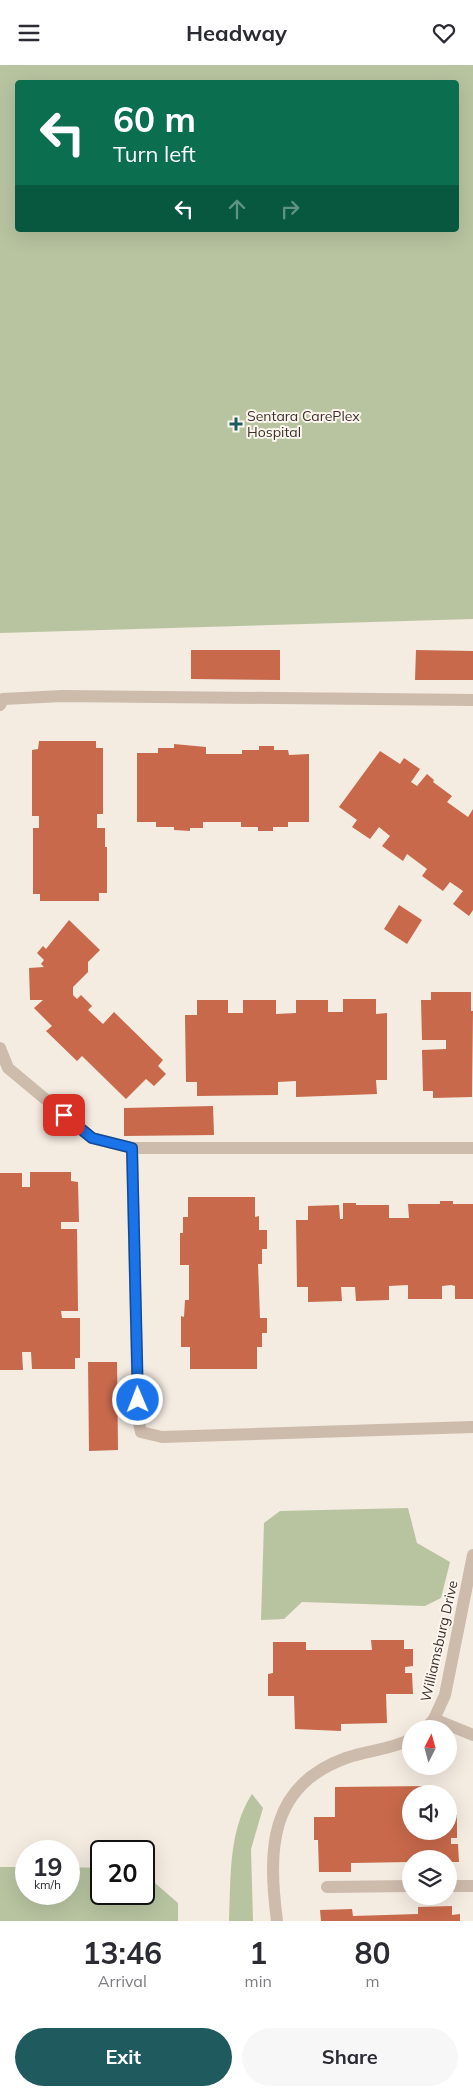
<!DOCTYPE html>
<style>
body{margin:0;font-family:Mulish,sans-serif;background:#f7f7f7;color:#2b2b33;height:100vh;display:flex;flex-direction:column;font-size:19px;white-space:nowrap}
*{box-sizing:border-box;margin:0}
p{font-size:16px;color:#7c7c81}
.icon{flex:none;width:28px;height:28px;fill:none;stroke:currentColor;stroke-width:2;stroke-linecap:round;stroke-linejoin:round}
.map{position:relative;height:1856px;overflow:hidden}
.drawer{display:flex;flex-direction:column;background:#fff;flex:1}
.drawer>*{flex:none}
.banner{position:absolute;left:15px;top:15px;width:444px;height:152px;border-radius:5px;box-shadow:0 5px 20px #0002;background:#0b6e4f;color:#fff;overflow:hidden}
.needle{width:32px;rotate:6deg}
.fabs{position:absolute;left:402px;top:1655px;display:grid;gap:10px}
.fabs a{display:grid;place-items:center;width:55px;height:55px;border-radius:50%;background:#fff;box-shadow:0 5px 20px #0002;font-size:25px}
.speed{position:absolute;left:15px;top:1775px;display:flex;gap:10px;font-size:25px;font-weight:700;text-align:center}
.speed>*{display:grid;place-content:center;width:65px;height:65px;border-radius:50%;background:#fff;box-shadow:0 5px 20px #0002;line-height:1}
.speed small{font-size:12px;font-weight:400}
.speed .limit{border:2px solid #111;border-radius:8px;background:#fff;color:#111}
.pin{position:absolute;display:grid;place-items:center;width:42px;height:42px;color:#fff;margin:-21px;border-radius:10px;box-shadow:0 2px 8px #0006}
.me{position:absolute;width:55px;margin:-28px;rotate:359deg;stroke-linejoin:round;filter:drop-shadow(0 0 4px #0008)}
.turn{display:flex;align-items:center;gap:18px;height:105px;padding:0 15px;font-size:22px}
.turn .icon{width:65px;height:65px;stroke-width:2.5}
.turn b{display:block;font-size:35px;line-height:42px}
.lanes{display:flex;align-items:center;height:48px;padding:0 15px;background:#0003;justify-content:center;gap:25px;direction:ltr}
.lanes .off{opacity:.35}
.eta{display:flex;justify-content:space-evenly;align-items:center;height:85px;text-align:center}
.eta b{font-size:30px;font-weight:700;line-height:35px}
.primary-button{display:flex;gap:10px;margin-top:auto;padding:10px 15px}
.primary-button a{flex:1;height:58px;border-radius:30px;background:#1f5a5e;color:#fff;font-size:20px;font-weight:700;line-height:58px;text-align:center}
.primary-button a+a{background:#f7f7f7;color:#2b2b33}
header{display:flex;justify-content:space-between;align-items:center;height:65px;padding:0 15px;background:#fff;font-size:22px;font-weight:700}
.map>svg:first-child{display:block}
.green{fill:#b8c4a0;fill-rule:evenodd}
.building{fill:#c8694b}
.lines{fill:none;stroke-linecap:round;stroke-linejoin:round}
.minor{stroke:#cdbbac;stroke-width:12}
.route-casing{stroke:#114b97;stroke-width:12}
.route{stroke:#1a73e8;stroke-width:9}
.poi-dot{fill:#1f5a5e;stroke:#fbf5ee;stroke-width:2}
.labels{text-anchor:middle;stroke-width:4;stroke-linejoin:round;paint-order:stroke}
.poi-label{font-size:14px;fill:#3b302b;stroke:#fbf5ee;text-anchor:start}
.street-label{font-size:14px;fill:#3b302b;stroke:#fbf5ee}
</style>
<header><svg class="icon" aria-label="menu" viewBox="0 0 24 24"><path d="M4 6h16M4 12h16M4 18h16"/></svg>Headway<svg class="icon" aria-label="heart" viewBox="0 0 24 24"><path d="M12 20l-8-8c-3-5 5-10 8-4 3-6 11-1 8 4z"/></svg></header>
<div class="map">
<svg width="473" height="1856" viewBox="0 0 473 1856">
<rect width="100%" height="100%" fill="#f4ebe1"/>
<g class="green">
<path d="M0 0H473V554L0 568ZM18 18H456V165H18Z"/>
<polygon points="408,1443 417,1478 450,1497 441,1533 425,1541 302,1537 284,1554 261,1555 264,1458 280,1446"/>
<path d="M252 1729 263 1743 251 1784 253 1856H229C231 1813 228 1766 252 1729Z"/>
<polygon points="0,1802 26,1802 26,1829 69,1829 69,1802 101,1803 101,1829 144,1829 144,1811 148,1812 178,1838 178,1856 0,1856"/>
</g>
<g class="building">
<polygon points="191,585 280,585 280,615 191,614"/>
<polygon points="416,585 473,586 473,615 415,615"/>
<polygon points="39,676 96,676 96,683 103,683 103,749 97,749 97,763 105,763 105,782 107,782 107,828 99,828 99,836 40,836 40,829 33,829 33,763 39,763 39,751 32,751 32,685 38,684"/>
<polygon points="174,679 206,682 206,689 242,689 242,685 259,685 259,681 274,681 274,685 288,685 289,690 309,689 309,757 288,757 288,762 273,762 273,766 258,766 258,762 241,762 241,757 203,757 203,763 190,763 190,766 174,765 174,762 156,762 156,757 137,757 137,688 158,688 158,683 174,683"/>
<polygon points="380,686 400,699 404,693 420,704 411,717 417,721 427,709 434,715 433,717 452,731 447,737 468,752 473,744 473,845 469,851 453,839 463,826 450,817 443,826 422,811 427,804 407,789 403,796 382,781 390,771 379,762 370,774 352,762 357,755 339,742"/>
<polygon points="399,840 422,855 407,879 384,864"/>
<polygon points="69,855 100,885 88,897 88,907 73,922 73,930 77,934 81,930 92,941 88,945 103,959 114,947 163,995 158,1001 166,1009 154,1021 146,1014 126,1034 82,991 77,996 46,966 52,961 34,943 43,935 30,935 29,903 44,902 41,899 44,895 37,888 43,881 46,884"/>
<polygon points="431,927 471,927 471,946 473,946 472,1032 433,1033 433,1026 423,1026 422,985 446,984 446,975 422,975 421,935 431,935"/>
<polygon points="343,934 376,934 376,949 387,948 387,1015 376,1015 377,1029 296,1032 296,1016 278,1017 278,1030 197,1031 197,1017 186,1017 185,950 197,950 197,935 228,935 228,948 243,948 243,935 276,935 276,949 296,948 296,935 328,935 328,947 343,947"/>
<polygon points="213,1041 214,1070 124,1071 124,1043"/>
<polygon points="30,1107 71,1107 71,1116 78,1117 79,1157 61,1157 61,1164 77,1164 78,1246 61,1246 62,1253 80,1253 80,1293 75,1293 75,1304 32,1304 31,1287 22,1287 23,1305 0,1305 0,1108 22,1108 22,1122 30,1122"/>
<polygon points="188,1132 255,1132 255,1152 259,1151 259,1165 267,1165 267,1184 262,1184 262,1199 258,1199 260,1253 267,1253 267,1268 262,1268 262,1282 257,1282 257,1304 190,1304 190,1282 181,1282 181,1251 184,1252 185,1235 189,1235 189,1200 180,1200 180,1168 183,1168 183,1152 188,1152"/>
<polygon points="440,1136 453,1136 453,1139 473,1139 473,1234 455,1234 455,1221 451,1220 442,1221 442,1234 408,1234 408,1220 389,1221 389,1235 356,1236 355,1222 341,1222 342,1236 308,1237 308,1222 297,1222 296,1155 308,1155 308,1141 339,1140 340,1154 343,1154 343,1138 356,1138 356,1140 389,1140 389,1153 409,1153 408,1139 440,1139"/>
<polygon points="88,1297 117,1297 118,1385 89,1386"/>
<polygon points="371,1575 404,1575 404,1584 413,1584 413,1601 405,1602 405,1608 412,1608 413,1629 386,1629 387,1658 341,1659 341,1666 295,1664 294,1631 268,1631 268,1609 273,1608 273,1577 306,1577 306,1585 372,1585"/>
<polygon points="430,1721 430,1729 411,1729 411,1766 449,1766 449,1750 457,1750 457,1773 451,1773 451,1779 458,1779 459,1797 451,1797 451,1806 449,1806 449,1794 411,1794 411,1797 351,1798 351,1807 319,1807 318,1775 314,1775 314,1752 335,1752 335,1722"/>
<polygon points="452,1841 452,1850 460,1849 460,1856 321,1856 320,1845 352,1844 353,1851 418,1849 418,1842"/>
</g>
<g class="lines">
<g class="minor">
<polyline points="0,640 3,634 62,631 473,635"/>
<polyline points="0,983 8,1003 92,1073 132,1083 473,1083"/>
<polyline points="132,1083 138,1354 141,1367 162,1372 473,1362"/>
<polyline points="434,1654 473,1670"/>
<polyline points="425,1664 434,1654 445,1630 473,1490"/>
<polyline points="449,1821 473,1821"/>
<polyline points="327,1822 411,1821"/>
<path d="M277 1856C268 1786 268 1721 346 1693 368 1685 390 1685 411 1674"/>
</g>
</g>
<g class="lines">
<g class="route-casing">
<polyline id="route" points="64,1050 92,1073 132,1083 138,1335"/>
</g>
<use href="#route" class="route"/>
</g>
<path class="poi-dot" d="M233.5 351.5h5v5h5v5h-5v5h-5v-5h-5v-5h5z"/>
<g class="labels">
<g class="poi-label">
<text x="247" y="356">Sentara CarePlex<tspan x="247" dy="16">Hospital</tspan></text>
</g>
<g class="street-label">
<text transform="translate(439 1576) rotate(-77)" y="5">Williamsburg Drive</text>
</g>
</g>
</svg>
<div class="fabs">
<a><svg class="needle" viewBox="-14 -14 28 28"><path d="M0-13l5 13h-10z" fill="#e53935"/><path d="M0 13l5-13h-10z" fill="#7c7c81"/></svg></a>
<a><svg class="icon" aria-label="sound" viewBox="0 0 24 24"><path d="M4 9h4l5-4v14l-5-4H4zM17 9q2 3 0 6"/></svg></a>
<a><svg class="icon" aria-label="layers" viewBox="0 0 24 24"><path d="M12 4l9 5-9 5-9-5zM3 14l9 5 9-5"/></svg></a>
</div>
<div class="speed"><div>19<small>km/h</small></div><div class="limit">20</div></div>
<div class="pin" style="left:64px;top:1050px;background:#d93025"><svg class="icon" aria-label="arrive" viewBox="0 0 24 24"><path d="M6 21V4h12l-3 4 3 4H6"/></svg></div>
<svg class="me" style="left:138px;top:1335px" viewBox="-20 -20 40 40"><circle r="17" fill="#1a73e8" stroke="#fff" stroke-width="3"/><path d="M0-11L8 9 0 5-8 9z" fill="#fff"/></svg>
<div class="banner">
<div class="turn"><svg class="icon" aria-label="left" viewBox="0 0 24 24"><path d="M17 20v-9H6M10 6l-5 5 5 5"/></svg><div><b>60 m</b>Turn left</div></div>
<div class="lanes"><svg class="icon" aria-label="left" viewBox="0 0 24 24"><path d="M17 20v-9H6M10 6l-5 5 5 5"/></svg><svg class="icon off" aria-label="ahead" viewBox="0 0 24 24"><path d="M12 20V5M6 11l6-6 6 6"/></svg><svg class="icon off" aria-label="right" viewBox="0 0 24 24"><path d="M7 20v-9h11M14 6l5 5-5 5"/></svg></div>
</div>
</div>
<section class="drawer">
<div class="eta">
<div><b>13:46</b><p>Arrival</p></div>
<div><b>1</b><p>min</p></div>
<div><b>80</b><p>m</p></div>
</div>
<div class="primary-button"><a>Exit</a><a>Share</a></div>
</section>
